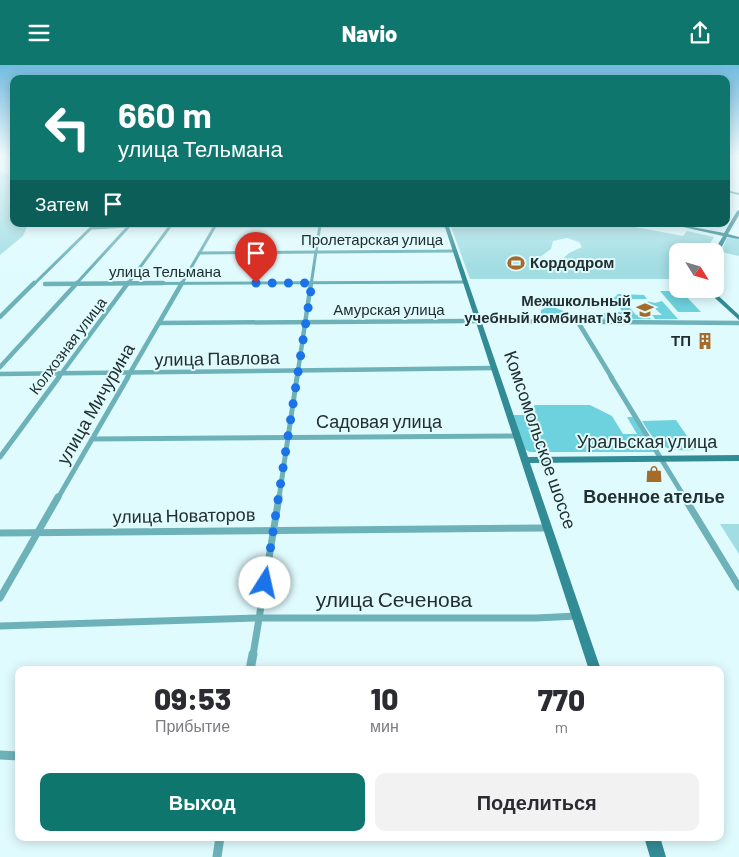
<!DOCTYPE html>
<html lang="ru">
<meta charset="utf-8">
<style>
body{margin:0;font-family:Barlow,sans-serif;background:#f2f2f3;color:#2b2b33;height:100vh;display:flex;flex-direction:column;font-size:19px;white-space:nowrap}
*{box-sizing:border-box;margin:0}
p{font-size:16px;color:#7c7c81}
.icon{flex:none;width:28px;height:28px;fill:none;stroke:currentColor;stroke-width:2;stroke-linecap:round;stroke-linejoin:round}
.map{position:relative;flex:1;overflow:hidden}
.sheet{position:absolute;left:15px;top:601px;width:709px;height:175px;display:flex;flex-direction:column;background:#fff;border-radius:10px;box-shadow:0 2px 12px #0003}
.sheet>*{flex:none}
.hud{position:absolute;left:10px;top:10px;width:720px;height:152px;border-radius:10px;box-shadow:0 2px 12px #0003;background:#0f766e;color:#fff;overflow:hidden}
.needle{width:32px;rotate:127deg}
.controls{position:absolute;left:669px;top:178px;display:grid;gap:10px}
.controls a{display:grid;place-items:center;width:55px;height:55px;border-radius:10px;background:#fff;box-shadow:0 2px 12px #0003;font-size:25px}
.pin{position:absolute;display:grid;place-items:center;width:42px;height:42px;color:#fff;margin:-51px -21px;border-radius:50% 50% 50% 0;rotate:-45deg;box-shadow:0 0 5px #0007}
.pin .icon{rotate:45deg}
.me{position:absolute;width:55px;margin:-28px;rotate:10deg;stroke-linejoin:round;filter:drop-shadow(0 0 4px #0008)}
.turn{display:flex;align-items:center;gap:18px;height:105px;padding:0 25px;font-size:22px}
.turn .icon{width:65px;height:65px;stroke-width:2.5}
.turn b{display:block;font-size:35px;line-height:42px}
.then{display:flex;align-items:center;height:48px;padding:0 25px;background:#0003;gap:10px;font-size:19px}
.eta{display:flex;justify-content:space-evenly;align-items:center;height:85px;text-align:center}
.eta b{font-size:30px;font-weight:800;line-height:35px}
.cta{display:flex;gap:10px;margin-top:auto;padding:10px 25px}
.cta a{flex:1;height:58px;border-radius:10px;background:#0f766e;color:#fff;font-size:20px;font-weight:800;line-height:58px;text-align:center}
.cta a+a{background:#f2f2f3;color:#2b2b33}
header{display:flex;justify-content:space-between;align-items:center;height:65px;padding:0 25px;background:#0f766e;color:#fff;font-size:22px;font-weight:800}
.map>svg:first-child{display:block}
.green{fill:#a1dde3;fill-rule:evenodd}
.forest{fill:#6dd2dd}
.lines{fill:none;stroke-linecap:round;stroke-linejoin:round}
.street-far4{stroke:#6eb2b9;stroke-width:3}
.street-far3{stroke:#6eb2b9;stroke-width:4.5}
.street-far2{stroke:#6eb2b9;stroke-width:5}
.street-far1{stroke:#6eb2b9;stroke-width:7}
.street{stroke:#6eb2b9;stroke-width:9}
.secondary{fill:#328c96;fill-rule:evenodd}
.route{stroke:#1a73e8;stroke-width:9;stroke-dasharray:0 16.2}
.labels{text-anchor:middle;stroke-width:4;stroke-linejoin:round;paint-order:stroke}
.far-street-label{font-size:15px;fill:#222f31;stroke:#e0fbfe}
.far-poi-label{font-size:15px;font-weight:bold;fill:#222f31;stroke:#e0fbfe;text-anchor:end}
.street-label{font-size:18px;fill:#222f31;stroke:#e0fbfe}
.poi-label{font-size:18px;font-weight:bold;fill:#222f31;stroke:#e0fbfe}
.near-street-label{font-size:21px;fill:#222f31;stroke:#e0fbfe}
</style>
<header><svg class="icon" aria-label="menu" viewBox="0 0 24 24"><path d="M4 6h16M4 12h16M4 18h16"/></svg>Navio<svg class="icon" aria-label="share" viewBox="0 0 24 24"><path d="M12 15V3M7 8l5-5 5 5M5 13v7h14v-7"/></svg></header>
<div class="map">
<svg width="739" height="792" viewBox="0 0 739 792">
<rect width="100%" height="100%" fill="#e0fbfe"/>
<g class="green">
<polygon points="0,105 14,113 14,159 28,159 23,171 0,190"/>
<path d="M450 159H637L635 162 683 171 687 166 714 172 705 186H678L677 214H470ZM567 173 579 177 582 182 569 188 558 198 539 193 551 184 553 176Z"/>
<polygon points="727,173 739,173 739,191 721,187"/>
<polygon points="720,459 739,459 739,489"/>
</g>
<g class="forest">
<polygon points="660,226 681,226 701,247 678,247"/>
<polygon points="618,229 644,230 647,234 619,234 625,237 636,250 647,250 651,254 589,255 580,252 583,249 623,247 613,234"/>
<polygon points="647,236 655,238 662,236 678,254 655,254 652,250 662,250"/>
<polygon points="550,241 569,248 571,254 569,255 544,255 541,252 541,245"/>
<polygon points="535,340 590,340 612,351 623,369 637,369 627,352 634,352 656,387 530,387 524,384 513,350 524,350"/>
<path d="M676 355 694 381V385C664 387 657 381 642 356Z"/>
</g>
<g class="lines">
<g class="street-far4">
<polyline points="199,188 455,186"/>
<polyline points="45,219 465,217"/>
<polyline points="33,220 91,163 129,161 446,161"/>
<polyline points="75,220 130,160"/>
<polyline points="127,220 171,160"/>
<polyline points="181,220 215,161"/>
<polyline points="311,220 320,160"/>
</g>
<g class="street-far3">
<polyline points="45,219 163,218"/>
<polyline points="0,252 34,218"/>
<polyline points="578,257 612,313"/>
<polyline points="159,258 469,256 739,258"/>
<polyline points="0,302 77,218"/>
<polyline points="0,309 494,303"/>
<polyline points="58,313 128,218"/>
<polyline points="127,313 182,218"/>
<polyline points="297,313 311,218"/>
</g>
<g class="street-far2">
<polyline points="611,312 685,433"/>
<polyline points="92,374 517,371"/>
<polyline points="0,392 59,312"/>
<polyline points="58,433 128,312"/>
<polyline points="279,433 297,312"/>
</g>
<g class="street-far1">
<polyline points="684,432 739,522"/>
<polyline points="0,468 548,463"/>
<polyline points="0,533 58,432"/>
<polyline points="0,561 259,553 536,553 577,551"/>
<polyline points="253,590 279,432"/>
</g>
<g class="street">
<polyline points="250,605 253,589"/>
<polyline points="0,690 19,691"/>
<polyline points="217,792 220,772"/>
</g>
<g class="secondary">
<polygon points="730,92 739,92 739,94"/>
<polygon points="726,125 739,128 739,130 726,127"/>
<polygon points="739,145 739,150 728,169 739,172 739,174 727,172 718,189 715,191 714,186 723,171 670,159 677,159 724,168 737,146"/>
<polygon points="444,159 448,159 528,392 739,390 739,396 530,398 601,605 589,605"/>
<polygon points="705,224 711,224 739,250 739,255"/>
<polygon points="644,772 660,772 666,792 650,792"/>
</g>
</g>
<linearGradient id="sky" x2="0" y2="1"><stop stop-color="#72bbdf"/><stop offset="0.45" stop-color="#f1fdff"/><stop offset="1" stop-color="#f1fdff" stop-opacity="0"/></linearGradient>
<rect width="739" height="203" fill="url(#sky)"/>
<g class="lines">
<polyline class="route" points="256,218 312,218 265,518"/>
</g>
<defs>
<g id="stadium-bare" transform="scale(1.35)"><path d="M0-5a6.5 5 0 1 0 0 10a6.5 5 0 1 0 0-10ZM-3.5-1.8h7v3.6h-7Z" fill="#a56b2a" stroke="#e0fbfe" stroke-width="2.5" paint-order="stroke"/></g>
<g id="university-bare" transform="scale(1.35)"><path d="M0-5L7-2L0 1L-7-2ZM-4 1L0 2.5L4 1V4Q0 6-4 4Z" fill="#a56b2a" stroke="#e0fbfe" stroke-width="2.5" paint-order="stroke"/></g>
<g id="building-bare" transform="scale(1.35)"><path d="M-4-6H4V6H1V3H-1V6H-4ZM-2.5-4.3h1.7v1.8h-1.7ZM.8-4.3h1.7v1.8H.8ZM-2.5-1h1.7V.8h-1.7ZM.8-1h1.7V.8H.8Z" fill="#a56b2a" stroke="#e0fbfe" stroke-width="2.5" paint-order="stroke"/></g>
<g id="shop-bare" transform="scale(1.35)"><path d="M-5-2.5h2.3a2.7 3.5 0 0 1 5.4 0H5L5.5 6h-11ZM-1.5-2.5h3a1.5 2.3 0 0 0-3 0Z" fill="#a56b2a" stroke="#e0fbfe" stroke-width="2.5" paint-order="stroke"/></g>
</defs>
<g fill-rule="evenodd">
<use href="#stadium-bare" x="516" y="198"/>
<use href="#university-bare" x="645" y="245"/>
<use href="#building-bare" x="705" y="276"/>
<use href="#shop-bare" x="654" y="409"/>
</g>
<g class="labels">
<g class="far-street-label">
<text x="372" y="180">Пролетарская улица</text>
<text x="165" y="212">улица Тельмана</text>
<text x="389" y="250">Амурская улица</text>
<text transform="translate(68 281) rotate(-53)" y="5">Колхозная улица</text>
</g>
<g class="far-poi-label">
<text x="530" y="203" text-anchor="start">Кордодром</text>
<text x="631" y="241">Межшкольный<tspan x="631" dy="17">учебный комбинат №3</tspan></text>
<text x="691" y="281">ТП</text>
</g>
<g class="street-label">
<text transform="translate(217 294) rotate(-1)" y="6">улица Павлова</text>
<text transform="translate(96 339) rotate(-60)" y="6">улица Мичурина</text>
<text x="379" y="363">Садовая улица</text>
<text transform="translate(540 375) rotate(71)" y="6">Комсомольское шоссе</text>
<text x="647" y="383">Уральская улица</text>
<text transform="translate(184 451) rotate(-1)" y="6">улица Новаторов</text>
</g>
<g class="poi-label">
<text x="654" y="438">Военное ателье</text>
</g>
<g class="near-street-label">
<text x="394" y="542">улица Сеченова</text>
</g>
</g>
</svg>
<div class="controls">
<a><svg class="needle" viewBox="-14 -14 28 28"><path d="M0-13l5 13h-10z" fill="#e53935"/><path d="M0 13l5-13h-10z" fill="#7c7c81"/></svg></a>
</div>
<div class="pin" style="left:256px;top:218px;background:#d93025"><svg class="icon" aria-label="arrive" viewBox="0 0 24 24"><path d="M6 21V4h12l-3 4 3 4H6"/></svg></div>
<svg class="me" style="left:265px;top:518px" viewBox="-20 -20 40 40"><circle r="19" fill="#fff"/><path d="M0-13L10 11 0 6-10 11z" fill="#1a73e8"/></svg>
<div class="hud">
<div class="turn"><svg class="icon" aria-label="left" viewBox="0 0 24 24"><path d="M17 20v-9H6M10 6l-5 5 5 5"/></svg><div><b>660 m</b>улица Тельмана</div></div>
<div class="then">Затем<svg class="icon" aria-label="arrive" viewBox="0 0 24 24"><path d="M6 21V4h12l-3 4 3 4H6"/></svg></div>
</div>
<section class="sheet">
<div class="eta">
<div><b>09:53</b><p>Прибытие</p></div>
<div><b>10</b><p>мин</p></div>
<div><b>770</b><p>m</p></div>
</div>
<div class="cta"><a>Выход</a><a>Поделиться</a></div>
</section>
</div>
